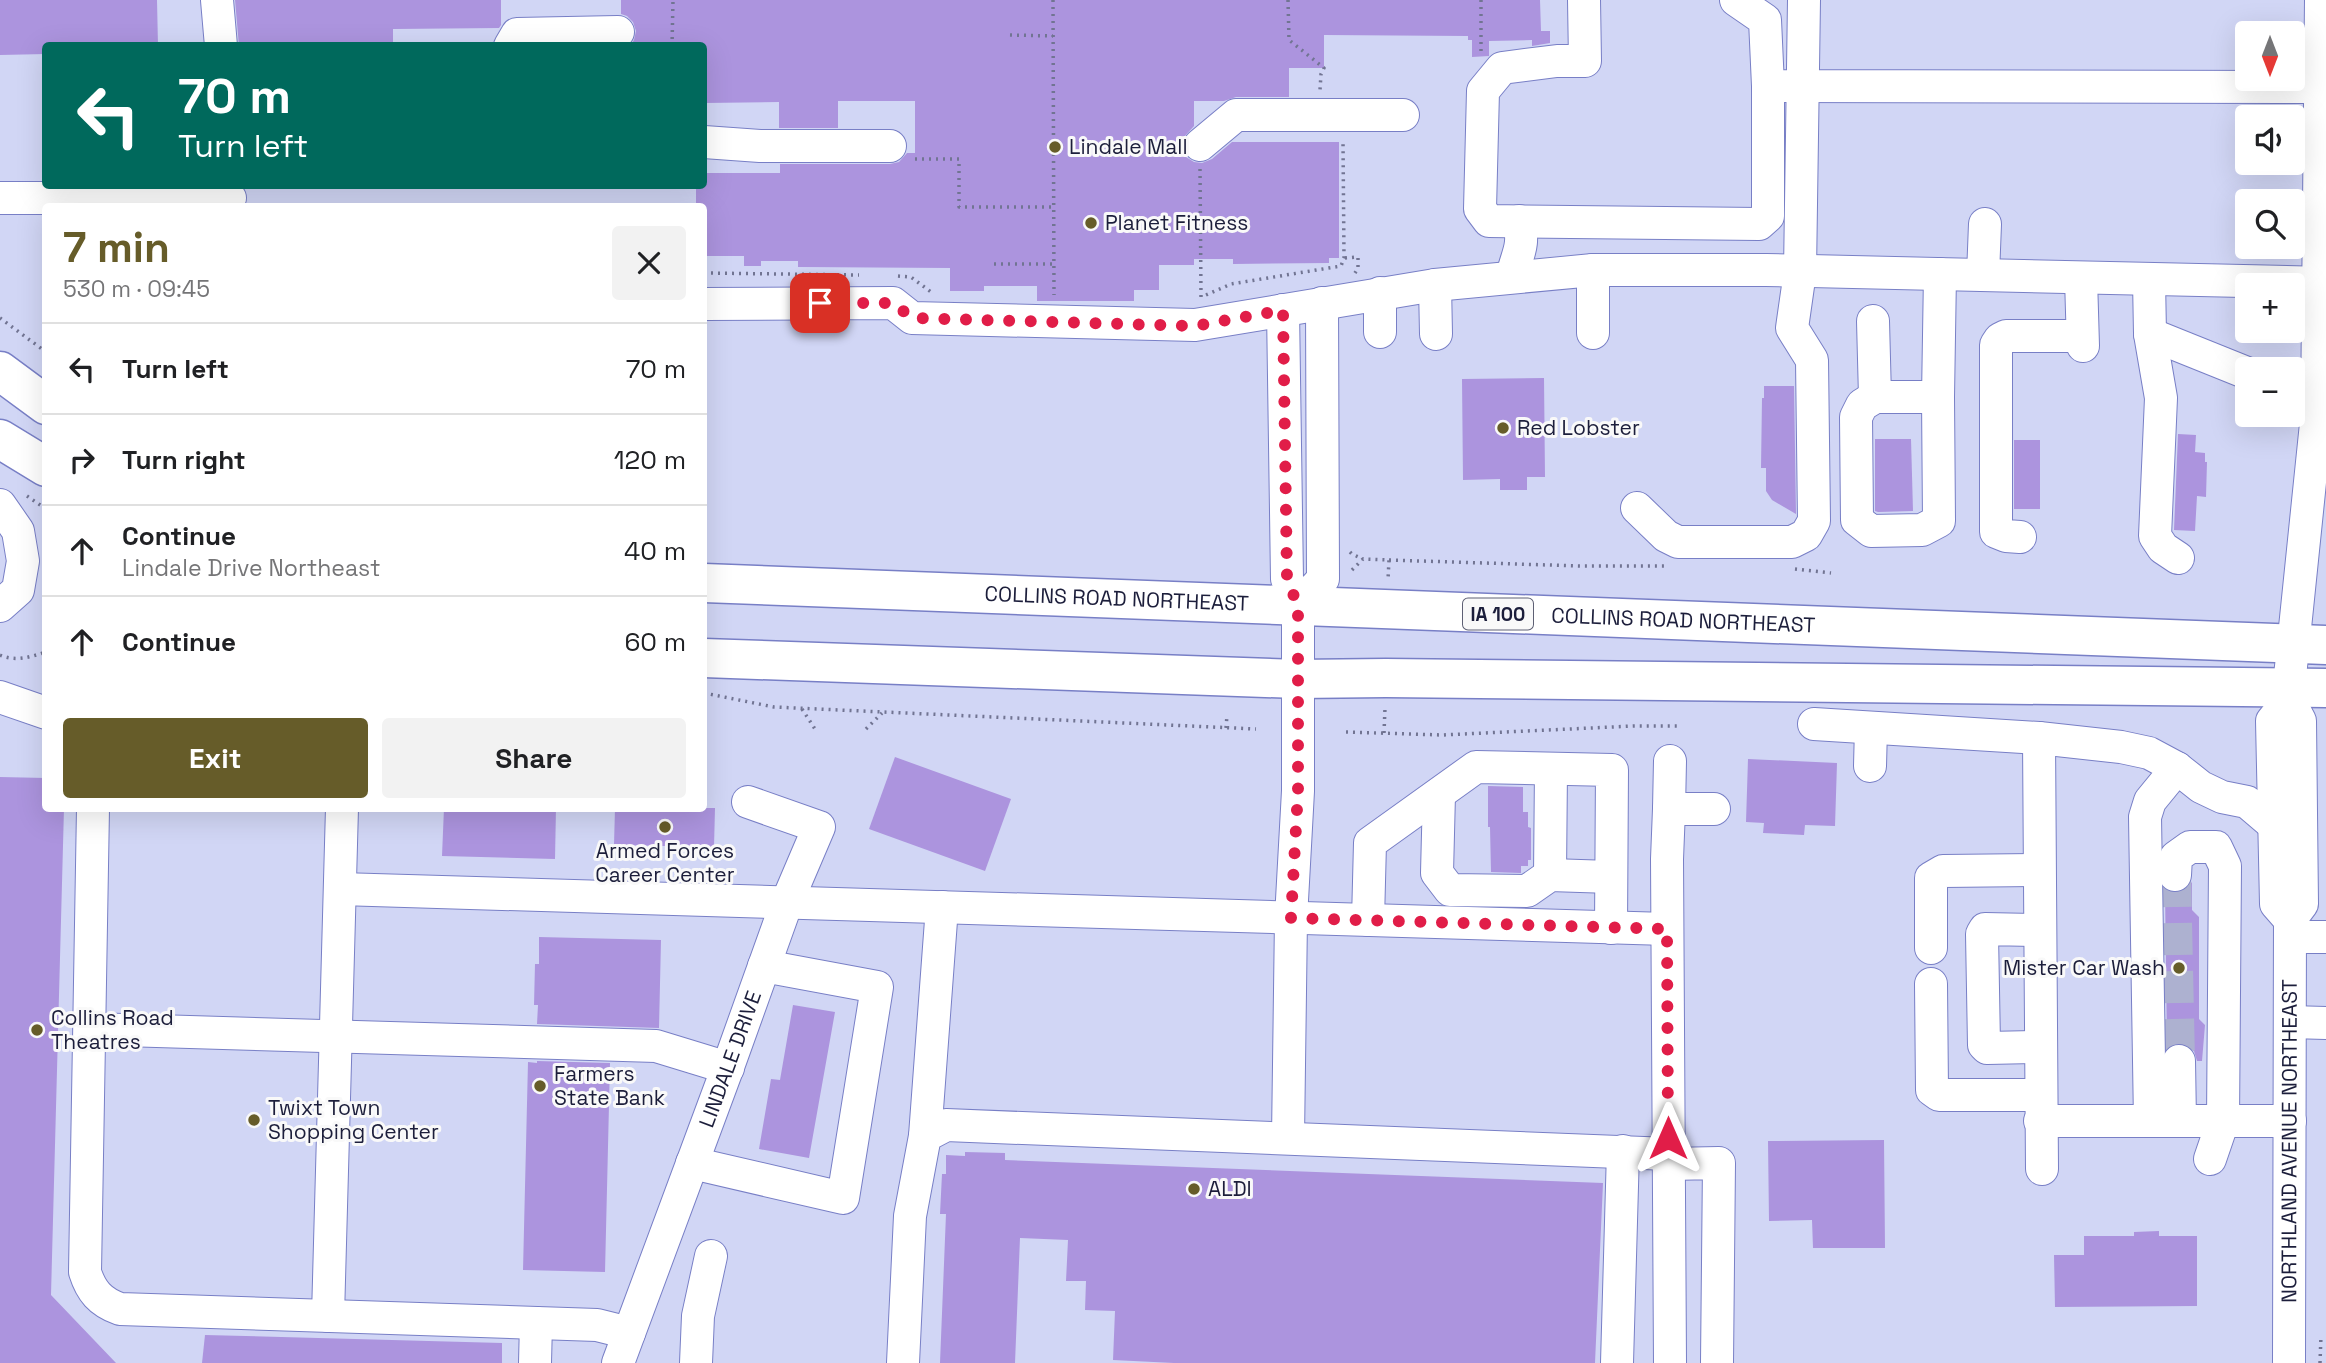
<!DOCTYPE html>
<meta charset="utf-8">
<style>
body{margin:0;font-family:"Space Grotesk",sans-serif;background:#f2f2f2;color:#202124;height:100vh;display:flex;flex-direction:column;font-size:26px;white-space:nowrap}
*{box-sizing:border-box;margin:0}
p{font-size:23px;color:#757577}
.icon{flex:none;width:38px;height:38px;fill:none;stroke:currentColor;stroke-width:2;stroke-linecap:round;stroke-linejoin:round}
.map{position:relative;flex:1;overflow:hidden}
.panel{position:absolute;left:42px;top:203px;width:665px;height:609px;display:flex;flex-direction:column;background:#fff;border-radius:7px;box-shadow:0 7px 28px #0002}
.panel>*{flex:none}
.banner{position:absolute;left:42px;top:42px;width:665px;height:147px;border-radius:7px;box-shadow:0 7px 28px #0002;background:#00695c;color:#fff;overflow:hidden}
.needle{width:46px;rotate:180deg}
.controls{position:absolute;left:2235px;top:21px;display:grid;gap:14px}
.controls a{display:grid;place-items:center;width:70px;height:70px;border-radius:7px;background:#fff;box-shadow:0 7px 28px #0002;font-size:35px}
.pin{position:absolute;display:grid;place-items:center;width:60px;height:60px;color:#fff;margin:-30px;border-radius:14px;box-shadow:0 4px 10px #0006}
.me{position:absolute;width:77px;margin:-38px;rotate:0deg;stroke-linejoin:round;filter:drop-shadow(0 0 5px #0008)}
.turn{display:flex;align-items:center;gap:24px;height:147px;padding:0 21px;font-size:32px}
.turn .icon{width:91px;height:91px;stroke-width:2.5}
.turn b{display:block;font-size:49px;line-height:60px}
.round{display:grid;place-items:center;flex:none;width:74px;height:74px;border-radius:7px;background:#f2f2f2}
.overview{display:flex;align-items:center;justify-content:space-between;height:119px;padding:0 21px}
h1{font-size:42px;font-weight:600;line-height:52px;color:#665c29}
.action{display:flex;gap:14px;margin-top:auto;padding:14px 21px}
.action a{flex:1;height:80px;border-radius:7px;background:#665c29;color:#fff;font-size:28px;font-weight:600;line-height:80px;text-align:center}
.action a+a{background:#f2f2f2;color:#202124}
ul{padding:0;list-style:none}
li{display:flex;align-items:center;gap:21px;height:91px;padding:0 21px;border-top:2px solid #e0e0e0}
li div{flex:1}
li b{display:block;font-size:26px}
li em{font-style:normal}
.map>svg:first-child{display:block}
.building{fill:#ac94de}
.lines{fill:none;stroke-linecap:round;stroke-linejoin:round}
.minor-tunnel{stroke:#adb1d0;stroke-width:32;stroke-dasharray:32 16;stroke-linecap:butt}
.minor-casing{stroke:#787fc6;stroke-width:34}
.highway-casing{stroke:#787fc6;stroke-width:41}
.path{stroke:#717492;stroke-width:3.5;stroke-dasharray:2 5;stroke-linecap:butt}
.minor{stroke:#fff;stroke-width:32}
.highway{stroke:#fff;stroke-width:38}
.route{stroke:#e11d48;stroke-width:12;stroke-dasharray:0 21.6}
.poi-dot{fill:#665c29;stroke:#f9f9f9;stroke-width:2.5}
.labels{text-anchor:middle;stroke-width:6;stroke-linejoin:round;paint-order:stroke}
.shield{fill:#f9f9f9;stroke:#5e6074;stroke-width:2}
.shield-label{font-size:19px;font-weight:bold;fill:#1c1e3b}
.poi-label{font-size:21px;fill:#1c1e3b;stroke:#f9f9f9;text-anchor:start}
.street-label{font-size:21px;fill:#1c1e3b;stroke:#f9f9f9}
</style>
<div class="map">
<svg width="2326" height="1363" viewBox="0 0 2326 1363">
<rect width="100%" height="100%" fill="#d1d6f5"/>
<g class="building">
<polygon points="0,0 157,0 158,46 46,46 46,54 0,55"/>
<polygon points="235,0 501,0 501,25 499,28 393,29 393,46 239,46"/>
<polygon points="621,0 1540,0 1541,31 1550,31 1550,43 1532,46 1532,40 1489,41 1489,56 1472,57 1472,40 1468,40 1468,36 1324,35 1324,68 1289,68 1289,97 1236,97 1224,101 1194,101 1194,126 1183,138 1182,147 1186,157 1194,162 1202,163 1212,159 1232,142 1339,142 1339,258 1329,258 1329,263 1233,264 1233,259 1194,259 1194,265 1159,265 1159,290 1134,290 1134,301 1037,301 1037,286 984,286 984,291 950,291 950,268 798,267 798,261 761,261 761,266 744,266 744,256 704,256 704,206 696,206 696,186 704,186 704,173 780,173 780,164 890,164 899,162 907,153 915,153 915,101 838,101 838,128 779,128 779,102 704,103 704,46 630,46 634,40 636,31 633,22 627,16 621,14"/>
<polygon points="1544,378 1545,477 1527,477 1527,490 1500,490 1500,479 1463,480 1462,379"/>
<polygon points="1764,386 1794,386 1796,514 1772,500 1766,491 1766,468 1761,468 1762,398 1764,398"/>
<polygon points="2178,434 2196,435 2195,452 2205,453 2205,462 2207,462 2206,497 2197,496 2195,531 2174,530"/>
<polygon points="1875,439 1911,439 1913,511 1878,512 1875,511"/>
<rect x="2014" y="440" width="26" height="69"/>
<polygon points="895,757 1011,799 985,871 869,829"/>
<polygon points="1748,759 1837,763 1835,826 1805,825 1804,835 1763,833 1764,823 1746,822"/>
<polygon points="0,777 46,778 46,808 64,808 51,1295 116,1363 0,1363"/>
<polygon points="1488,786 1523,787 1523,812 1528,812 1528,827 1531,828 1531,860 1528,860 1528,866 1521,866 1521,873 1491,872 1490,827 1488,827"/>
<polygon points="444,808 556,808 555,859 442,856"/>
<polygon points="615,808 715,808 714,847 614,845"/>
<polygon points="2192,882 2192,910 2199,917 2199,1019 2205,1025 2202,1061 2197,1061 2194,1051 2187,1045 2178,1043 2167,1048 2165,890 2173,893 2183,892"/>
<polygon points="539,937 661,940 659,1028 537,1024 538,1005 534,1005 535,964 539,964"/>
<polygon points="793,1005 835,1012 809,1158 759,1149 771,1079 780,1080"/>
<polygon points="537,1061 610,1063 605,1272 523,1270 528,1062 537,1063"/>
<polygon points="1884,1140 1885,1248 1813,1248 1812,1220 1769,1221 1768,1141"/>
<polygon points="965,1152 1005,1153 1005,1160 1603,1183 1595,1363 1174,1363 1113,1360 1115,1311 1085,1310 1086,1281 1066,1281 1068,1240 1020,1238 1015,1363 940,1363 946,1214 940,1214 942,1174 946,1174 946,1155 965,1156"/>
<polygon points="2159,1231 2159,1236 2197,1236 2197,1306 2055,1307 2054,1255 2084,1255 2084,1236 2134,1236 2134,1232"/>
<polygon points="205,1335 502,1343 502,1363 202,1363"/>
</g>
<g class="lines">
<polyline class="minor-tunnel" points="2175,875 2179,1061"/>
<g class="minor-casing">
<g id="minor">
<polyline points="217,0 221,46"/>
<polyline points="1584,0 1585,61 1557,61 1502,68 1483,91 1480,209 1489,221 1759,224 1768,216 1768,86"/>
<polyline points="1736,0 1765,20 1768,86 2320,87"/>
<polyline points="510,46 517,34 618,32"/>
<polyline points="704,142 760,146 890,146"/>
<polyline points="1200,145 1236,115 1403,115"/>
<polyline points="0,198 230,198"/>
<polyline points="1983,275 1985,224"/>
<path d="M1512 277C1517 253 1525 248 1519 221"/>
<polyline points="2081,278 2083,346"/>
<polyline points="2149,280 2150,334 2161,398 2155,536 2163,548 2178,558"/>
<polyline points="1435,285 1436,334"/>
<polyline points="1380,293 1380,332"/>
<polyline points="704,304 893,303 912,318 1195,325 1435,285 1593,270 1766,270 2326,283"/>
<polyline points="1283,310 1287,579 1298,606 1298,791 1291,918 1288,1138"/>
<polyline points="1873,321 1875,397"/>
<polyline points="1593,333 1593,270"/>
<polyline points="2150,334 2247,373"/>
<polyline points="1938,397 1875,397 1862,405 1856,417 1857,520 1871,531 1922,530 1939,521 1938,397 1940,274"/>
<polyline points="0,505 18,531 23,561 18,590 0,606"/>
<polyline points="1637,508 1666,536 1678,542 1792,542 1806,535 1814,521 1812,360 1792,328 1800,272 1804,0"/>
<polyline points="2020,537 2006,536 1996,532 1996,345 2000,339 2006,336 2082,336"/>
<polyline points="1298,606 1323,579 1322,303"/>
<polyline points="0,697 46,713"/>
<polyline points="2289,700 2272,721 2276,904 2290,920"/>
<polyline points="1814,724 2039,738 2121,747 2149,753 2177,768 2201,787 2222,797 2247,802 2274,825"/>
<polyline points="2039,738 2042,1169"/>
<polyline points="1870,766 1871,728"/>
<polyline points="1439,794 1437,873 1450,890 1527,891 1550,875 1611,877"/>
<path d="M93 808 85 1272C91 1291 100 1302 120 1309L597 1325 629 1333"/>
<polyline points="1669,809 1670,761"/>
<polyline points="1550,875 1551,769"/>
<polyline points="2175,875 2176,857 2190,847 2216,847 2225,866 2223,1121 2210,1159"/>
<polyline points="340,889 1667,929"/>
<polyline points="1368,920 1370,843 1476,767 1612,770 1611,928"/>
<polyline points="2040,930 1985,929 1982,934 1984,1045 1987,1048 2040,1047"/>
<polyline points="2290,937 2326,937"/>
<polyline points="1931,948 1931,878 1943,871 2039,870"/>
<polyline points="1931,984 1932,1090 1939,1095 2040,1095"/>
<polyline points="2290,1022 2326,1023"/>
<polyline points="90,1029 656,1046 728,1068"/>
<polyline points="2179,1061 2180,1121"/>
<polyline points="2040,1121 2290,1121"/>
<polyline points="2150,1121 2145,817 2150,801 2177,768"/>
<polyline points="925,1136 942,907"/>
<polyline points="692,1163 843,1198 877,987 764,966"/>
<polyline points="1669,1164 1719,1163 1717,1363"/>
<polyline points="328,1316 342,808"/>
<polyline points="535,1363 536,1323"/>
<path id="s1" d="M618 1363 729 1064 787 902 819 827 748 802"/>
<polyline points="696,1363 698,1316 711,1256"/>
<polyline points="903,1363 910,1216 925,1136 946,1125 1669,1154"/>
<polyline points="1617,1363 1623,1151"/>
<polyline points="1670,1363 1667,859 1669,809 1714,809"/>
<path id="s2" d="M2289 1363 2290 920 2302 904 2300 721 2289 700V686L2317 414 2321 0"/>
</g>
</g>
<g class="highway-casing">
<g id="highway">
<polyline points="0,371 46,405"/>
<polyline points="0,439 46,467"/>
<path id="s3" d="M704 583 2326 645"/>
<polyline points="704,658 1297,679 1386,678 2326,688"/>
</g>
</g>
<g class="path">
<polyline points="1053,0 1054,295"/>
<polyline points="1288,0 1289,40 1324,68 1321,74 1320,90"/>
<polyline points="1481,0 1481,52"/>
<polyline points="1010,35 1053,36"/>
<polyline points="672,46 673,0"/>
<polyline points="915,159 959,159 959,207 1054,207"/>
<polyline points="1200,169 1201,297"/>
<polyline points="1345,258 1358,257 1358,268 1355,273"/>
<polyline points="994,264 1054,264"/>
<polyline points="704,273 859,275"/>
<polyline points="898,276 911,277 931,292"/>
<polyline points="1206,295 1231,284 1341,266 1344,258 1343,141"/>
<polyline points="0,318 46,352"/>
<polyline points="27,496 46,509"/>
<polyline points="1350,552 1352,554 1363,559"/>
<polyline points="1389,560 1580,566 1665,566"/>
<polyline points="1795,569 1831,573"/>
<polyline points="1352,570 1363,559 1389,560 1388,580"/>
<path d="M0 655C16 662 30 657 46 652"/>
<polyline points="704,693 774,707 1256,729"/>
<polyline points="802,709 815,729"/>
<polyline points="1226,728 1227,715"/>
<polyline points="866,729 882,713"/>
<polyline points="1346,732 1442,735 1633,726 1681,726"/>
<polyline points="1384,733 1385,708"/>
<polyline points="2320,1363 2321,1335"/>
</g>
<use href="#minor" class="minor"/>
<use href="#highway" class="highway"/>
</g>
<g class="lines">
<polyline class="route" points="820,303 893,303 912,318 1195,326 1283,310 1287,579 1298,606 1298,791 1291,918 1667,929 1668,1138"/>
</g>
<g class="poi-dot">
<circle cx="1055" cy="147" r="7"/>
<circle cx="1091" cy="223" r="7"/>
<circle cx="1503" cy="428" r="7"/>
<circle cx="665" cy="827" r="7"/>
<circle cx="2179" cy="968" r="7"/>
<circle cx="37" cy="1030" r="7"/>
<circle cx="540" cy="1086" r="7"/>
<circle cx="254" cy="1120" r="7"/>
<circle cx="1194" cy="1189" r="7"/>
</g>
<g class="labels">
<rect class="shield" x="1463" y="598.5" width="70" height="31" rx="5"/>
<g class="shield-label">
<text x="1498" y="621">IA 100</text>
</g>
<g class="poi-label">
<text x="1069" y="154">Lindale Mall</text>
<text x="1105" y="230">Planet Fitness</text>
<text x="1517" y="435">Red Lobster</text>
<text x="665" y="858" text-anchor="middle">Armed Forces<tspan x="665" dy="24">Career Center</tspan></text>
<text x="2165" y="975" text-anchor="end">Mister Car Wash</text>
<text x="51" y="1025">Collins Road<tspan x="51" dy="24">Theatres</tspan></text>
<text x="554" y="1081">Farmers<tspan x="554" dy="24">State Bank</tspan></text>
<text x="268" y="1115">Twixt Town<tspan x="268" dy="24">Shopping Center</tspan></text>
<text x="1208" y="1196">ALDI</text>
</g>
<g class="street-label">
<text dy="7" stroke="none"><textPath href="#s3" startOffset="413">COLLINS ROAD NORTHEAST</textPath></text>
<text dy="7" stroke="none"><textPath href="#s3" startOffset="980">COLLINS ROAD NORTHEAST</textPath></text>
<text dy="7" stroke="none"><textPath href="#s1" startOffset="324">LINDALE DRIVE</textPath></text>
<text dy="7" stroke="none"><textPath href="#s2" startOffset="222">NORTHLAND AVENUE NORTHEAST</textPath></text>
</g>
</g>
</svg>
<div class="controls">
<a><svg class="needle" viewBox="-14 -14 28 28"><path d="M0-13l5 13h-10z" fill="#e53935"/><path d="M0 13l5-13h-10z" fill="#757577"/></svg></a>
<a><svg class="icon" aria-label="sound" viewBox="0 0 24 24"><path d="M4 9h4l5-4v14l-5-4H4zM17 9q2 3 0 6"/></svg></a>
<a><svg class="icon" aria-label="search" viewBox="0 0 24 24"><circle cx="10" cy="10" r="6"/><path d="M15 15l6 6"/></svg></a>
<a>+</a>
<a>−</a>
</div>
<div class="pin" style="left:820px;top:303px;background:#d93025"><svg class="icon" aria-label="arrive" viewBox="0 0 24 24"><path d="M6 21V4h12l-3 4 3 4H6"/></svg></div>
<svg class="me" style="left:1668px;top:1138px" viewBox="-20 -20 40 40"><path d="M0-17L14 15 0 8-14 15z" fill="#e11d48" stroke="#fff" stroke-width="4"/></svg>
<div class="banner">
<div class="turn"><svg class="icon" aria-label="left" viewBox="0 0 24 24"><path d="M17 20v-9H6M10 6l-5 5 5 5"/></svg><div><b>70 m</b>Turn left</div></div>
</div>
<section class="panel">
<div class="overview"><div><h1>7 min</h1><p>530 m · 09:45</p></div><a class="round"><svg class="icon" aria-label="close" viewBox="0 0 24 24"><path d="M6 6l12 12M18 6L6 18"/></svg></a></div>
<ul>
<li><svg class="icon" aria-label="left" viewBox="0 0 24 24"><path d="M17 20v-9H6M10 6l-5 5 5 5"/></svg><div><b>Turn left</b></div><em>70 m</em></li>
<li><svg class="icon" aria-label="right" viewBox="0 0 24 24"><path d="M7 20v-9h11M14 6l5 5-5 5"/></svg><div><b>Turn right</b></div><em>120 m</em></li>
<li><svg class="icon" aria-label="ahead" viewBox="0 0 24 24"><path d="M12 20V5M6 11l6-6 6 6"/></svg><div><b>Continue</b><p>Lindale Drive Northeast</p></div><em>40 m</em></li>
<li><svg class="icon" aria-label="ahead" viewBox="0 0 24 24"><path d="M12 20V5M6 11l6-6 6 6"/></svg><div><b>Continue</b></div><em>60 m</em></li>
</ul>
<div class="action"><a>Exit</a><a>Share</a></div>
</section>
</div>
